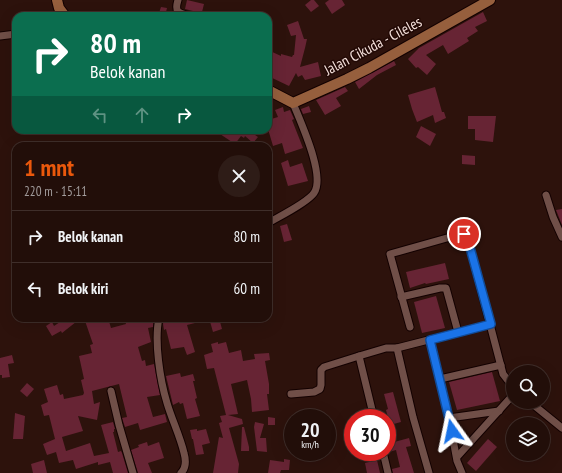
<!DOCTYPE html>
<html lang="id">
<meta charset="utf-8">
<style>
body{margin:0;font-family:"PT Sans Narrow",sans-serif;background:#2e1c17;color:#f1f3f6;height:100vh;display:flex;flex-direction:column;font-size:15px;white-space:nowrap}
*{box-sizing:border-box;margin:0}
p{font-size:13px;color:#a29c9c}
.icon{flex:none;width:22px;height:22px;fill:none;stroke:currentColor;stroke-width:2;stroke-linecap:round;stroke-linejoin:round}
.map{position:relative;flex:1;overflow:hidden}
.panel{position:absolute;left:12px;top:142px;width:260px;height:180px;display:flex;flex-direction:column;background:#220e09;border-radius:12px;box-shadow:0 4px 16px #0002,0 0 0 1px #3f2e2a}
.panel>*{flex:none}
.banner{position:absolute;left:12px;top:12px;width:260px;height:122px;border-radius:12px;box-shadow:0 4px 16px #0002,0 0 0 1px #3f2e2a;background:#0b6e4f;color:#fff;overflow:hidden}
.controls{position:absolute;left:506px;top:365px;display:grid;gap:8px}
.controls a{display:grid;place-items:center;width:44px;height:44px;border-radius:50%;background:#220e09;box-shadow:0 4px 16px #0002,0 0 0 1px #3f2e2a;font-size:20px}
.speed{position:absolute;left:284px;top:409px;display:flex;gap:8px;font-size:20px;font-weight:700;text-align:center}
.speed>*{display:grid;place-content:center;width:52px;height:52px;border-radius:50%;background:#220e09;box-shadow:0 4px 16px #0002,0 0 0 1px #3f2e2a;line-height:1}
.speed small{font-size:10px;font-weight:400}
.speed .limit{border:6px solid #d22;background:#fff;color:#111}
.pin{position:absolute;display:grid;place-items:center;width:34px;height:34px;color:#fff;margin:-17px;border:2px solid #fff;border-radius:50%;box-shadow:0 1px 4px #0007}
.me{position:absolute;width:44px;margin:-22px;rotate:348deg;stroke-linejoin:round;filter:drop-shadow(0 0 3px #0008)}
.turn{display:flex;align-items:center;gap:14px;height:84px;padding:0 12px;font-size:18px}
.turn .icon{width:52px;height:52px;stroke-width:2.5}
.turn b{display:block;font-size:28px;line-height:34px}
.lanes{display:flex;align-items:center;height:38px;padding:0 12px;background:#0003;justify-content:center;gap:20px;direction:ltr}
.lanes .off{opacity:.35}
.round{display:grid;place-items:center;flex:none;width:42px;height:42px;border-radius:21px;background:#2e1c17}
.overview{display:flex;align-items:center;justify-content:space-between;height:68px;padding:0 12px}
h1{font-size:24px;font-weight:700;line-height:30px;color:#ea580c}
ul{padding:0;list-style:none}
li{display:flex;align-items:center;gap:12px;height:52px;padding:0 12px;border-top:1px solid #3f2e2a}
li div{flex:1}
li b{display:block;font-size:15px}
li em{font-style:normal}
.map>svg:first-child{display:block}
.building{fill:#672434}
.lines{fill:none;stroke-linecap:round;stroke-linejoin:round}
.street-casing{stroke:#130100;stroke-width:9}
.secondary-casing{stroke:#130100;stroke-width:12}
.street{stroke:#704f48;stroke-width:7}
.secondary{stroke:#965f3d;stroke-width:10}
.route-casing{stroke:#114b97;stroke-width:10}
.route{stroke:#1a73e8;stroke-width:7}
.labels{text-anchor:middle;stroke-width:3;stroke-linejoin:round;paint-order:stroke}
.street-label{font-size:15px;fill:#f5e1dc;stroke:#220905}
</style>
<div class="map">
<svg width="562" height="473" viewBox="0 0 562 473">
<rect width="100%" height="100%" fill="#2d120c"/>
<g class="building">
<polygon points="187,0 204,4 201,16 195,16 193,11 185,9"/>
<polygon points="311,0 314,0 319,6 311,12 305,5"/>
<polygon points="329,0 342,0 345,5 332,14 325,3"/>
<polygon points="161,7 167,8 165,16 158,16"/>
<polygon points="483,12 487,21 475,27 478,31 467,38 469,41 448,54 443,45 426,55 436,64 427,75 418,67 416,68 408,59 419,48"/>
<polygon points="298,21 304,39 307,39 305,48 300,67 318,62 321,76 305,80 302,75 298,77 296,73 289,86 268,76 268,50 281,56 281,54 292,57 293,55 294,55 296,35 291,36 287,25"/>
<polygon points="394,61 396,65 377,75 359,89 355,82"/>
<polygon points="345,87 348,91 336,98 341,106 325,115 316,100"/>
<polygon points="435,87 442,112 444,112 446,118 435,123 433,115 417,122 412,109 408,95"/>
<polygon points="309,106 311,112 303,114 301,109"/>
<polygon points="283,107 284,112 290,110 294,119 292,120 303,148 285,154 282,143 273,146 268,129 268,120 278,117 275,110"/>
<polygon points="468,116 496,116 493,142 475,140 475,129 468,129"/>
<polygon points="421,126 436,134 430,146 416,137"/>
<polygon points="222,130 248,130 258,137 253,143 245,136 244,138 241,136 235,144 220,134"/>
<polygon points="462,155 475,156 475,165 462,164"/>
<polygon points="288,160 290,167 302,163 308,181 288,186 281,163"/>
<polygon points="562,209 562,225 556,210"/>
<polygon points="287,224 292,240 284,242 280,226"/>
<polygon points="445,263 449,279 426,284 425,283 410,288 406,272"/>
<polygon points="436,296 445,328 422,333 414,302"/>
<polygon points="66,318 81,318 62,333 61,331 52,336 46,326 52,322 54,326"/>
<polygon points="84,318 108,318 111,328 126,324 124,318 154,318 153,327 148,328 151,342 138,347 142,361 145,360 146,366 154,364 160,395 147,397 153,417 165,414 167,422 140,430 138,423 125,427 122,418 127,417 119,384 92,391 94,404 100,402 97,420 78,416 83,431 62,437 66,451 90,443 94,456 109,453 101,425 113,422 115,429 114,429 114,432 113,432 118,452 121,451 122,453 128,473 113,473 110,462 98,465 98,462 76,469 73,460 59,463 56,452 47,455 43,444 55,439 49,415 44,416 41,405 48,402 44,389 57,385 60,395 63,394 64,399 83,395 84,393 81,380 84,379 79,356 92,353 90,345 93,344"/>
<polygon points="164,318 171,318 172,320 180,318 206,318 207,320 187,325 195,352 187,355 184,347 171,349 166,329 164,330 163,324"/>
<polygon points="209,318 219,318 222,329 213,332"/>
<polygon points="218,342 218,344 226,342 229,353 241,350 243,361 255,359 254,354 269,353 270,360 265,361 269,384 269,394 267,394 269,410 252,412 251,399 247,380 231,384 238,414 228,415 242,419 243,424 229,428 239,464 238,473 213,473 219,437 223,438 219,423 222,422 220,416 226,415 214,368 207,369 204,355 213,352 211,344"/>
<polygon points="12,355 14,363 8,364 10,377 2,378 2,375 0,375 0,358"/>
<polygon points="492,372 500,401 457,410 449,382"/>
<polygon points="180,373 181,377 193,374 195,381 193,381 197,398 195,399 200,416 187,419 183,403 180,404 179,402 173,405 166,376"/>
<polygon points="27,383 34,389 27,397 20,391"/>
<polygon points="393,392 401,422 390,425 386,410 388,409 384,394"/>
<polygon points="15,413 25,416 23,439 13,439"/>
<polygon points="268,417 275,418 275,425 268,425"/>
<polygon points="255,422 264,424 260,438 266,438 267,452 257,451 254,427"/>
<polygon points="242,427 244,427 249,447 249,451 241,451"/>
<polygon points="197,429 197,431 206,429 210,443 202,445 204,454 196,455 193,439 192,439 190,430"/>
<polygon points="409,438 411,446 406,447 414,473 393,473 392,469 400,467 396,450 389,452 387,444"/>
<polygon points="488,439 497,447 476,471 467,463"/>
<polygon points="147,442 148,446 159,442 164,458 148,463 152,473 138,473 131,450 139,447 138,445"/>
<polygon points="284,459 290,460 289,470 281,470 280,473 268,473 270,460 284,462"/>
<polygon points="44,460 47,473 33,473 31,464"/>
<polygon points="377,460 380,473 367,473 365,463"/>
</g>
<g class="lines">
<g class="street-casing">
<g id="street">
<path d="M178 0C174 13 179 13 190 16"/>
<polyline points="0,36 16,34"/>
<polyline points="546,195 553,217 562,237"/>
<path d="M268 223C280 216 307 203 314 193 326 176 300 121 293 103"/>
<polyline points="401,297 440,288 446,288 458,332"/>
<path d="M159 318C154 341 160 380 167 403 172 420 180 436 184 453 186 460 186 468 181 473"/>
<polyline points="410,327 390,254 454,236 464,234 467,238 469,244 503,374 513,387"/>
<polyline points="430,340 449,418 457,461 462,473"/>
<polyline points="440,379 501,365"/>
<polyline points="111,391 119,425 133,473"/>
<polyline points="291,394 314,392 320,389 321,385 321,370 324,367 359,356"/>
<polyline points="530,402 562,428"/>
<polyline points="374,418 359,356 386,348 397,348"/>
<polyline points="449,418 499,411"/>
<polyline points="383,452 388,473"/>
<polyline points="457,457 513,395"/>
<polyline points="429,473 413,417 397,348 491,324"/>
</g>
</g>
<g class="secondary-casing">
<g id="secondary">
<polyline points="57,0 59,8 65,16"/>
<polyline points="268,90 293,103 347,79 369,68 490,0"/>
</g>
</g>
<use href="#street" class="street"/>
<use href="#secondary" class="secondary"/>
</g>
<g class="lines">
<g class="route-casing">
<polyline id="route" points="452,431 430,340 491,324 469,244 467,238 464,234"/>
</g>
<use href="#route" class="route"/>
</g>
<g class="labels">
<g class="street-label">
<text transform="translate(373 46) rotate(-28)" y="5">Jalan Cikuda - Cileles</text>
</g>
</g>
</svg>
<div class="controls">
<a><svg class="icon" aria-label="search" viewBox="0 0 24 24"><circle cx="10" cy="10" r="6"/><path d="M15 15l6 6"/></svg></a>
<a><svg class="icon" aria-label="layers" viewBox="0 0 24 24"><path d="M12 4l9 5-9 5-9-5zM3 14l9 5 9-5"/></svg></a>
</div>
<div class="speed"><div>20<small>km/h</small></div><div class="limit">30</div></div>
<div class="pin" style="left:464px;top:234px;background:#d93025"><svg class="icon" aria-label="arrive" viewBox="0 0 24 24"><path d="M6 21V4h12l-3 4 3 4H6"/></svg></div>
<svg class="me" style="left:452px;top:431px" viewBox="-20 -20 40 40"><path d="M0-17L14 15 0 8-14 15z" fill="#1a73e8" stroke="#fff" stroke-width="4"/></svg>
<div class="banner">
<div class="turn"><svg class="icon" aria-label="right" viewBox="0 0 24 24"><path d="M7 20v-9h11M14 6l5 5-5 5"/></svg><div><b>80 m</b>Belok kanan</div></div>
<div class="lanes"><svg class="icon off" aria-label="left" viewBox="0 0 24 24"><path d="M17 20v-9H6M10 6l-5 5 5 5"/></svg><svg class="icon off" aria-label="ahead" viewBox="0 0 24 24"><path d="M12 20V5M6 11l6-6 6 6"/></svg><svg class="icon" aria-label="right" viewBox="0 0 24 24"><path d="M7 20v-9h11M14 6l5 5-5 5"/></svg></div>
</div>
<section class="panel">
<div class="overview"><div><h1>1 mnt</h1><p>220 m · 15:11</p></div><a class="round"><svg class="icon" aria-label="close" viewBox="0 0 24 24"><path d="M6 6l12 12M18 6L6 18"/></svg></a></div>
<ul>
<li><svg class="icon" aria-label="right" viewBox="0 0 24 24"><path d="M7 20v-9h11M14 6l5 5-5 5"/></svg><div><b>Belok kanan</b></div><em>80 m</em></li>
<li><svg class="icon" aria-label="left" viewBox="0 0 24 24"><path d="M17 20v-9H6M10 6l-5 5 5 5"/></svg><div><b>Belok kiri</b></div><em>60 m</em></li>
</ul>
</section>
</div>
